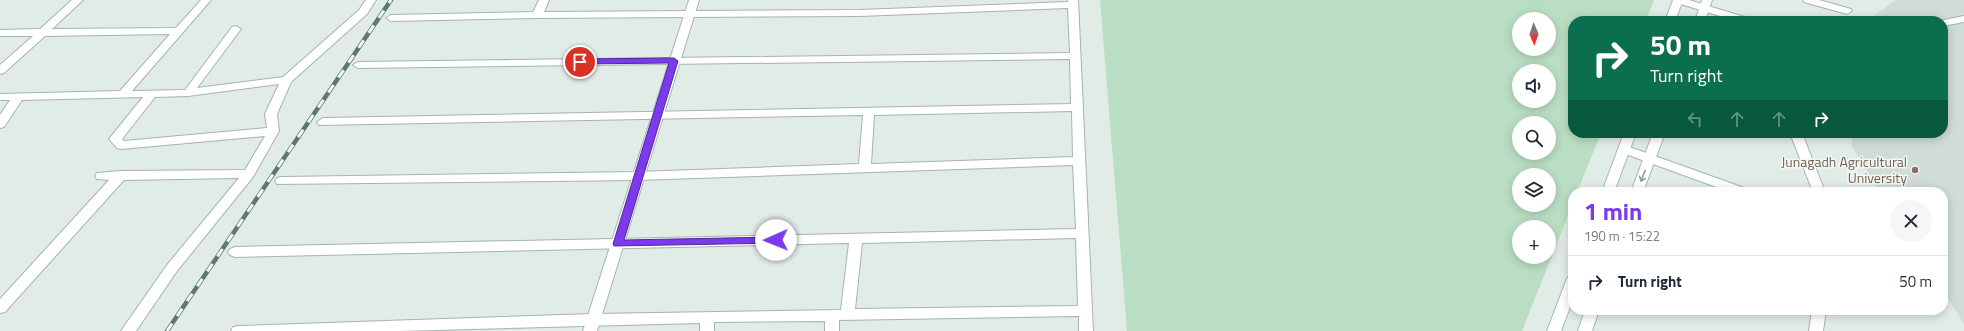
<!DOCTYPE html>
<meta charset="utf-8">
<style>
body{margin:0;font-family:"Titillium Web",sans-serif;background:#f6f6f7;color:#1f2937;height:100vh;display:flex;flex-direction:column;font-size:15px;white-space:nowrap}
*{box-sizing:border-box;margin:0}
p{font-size:13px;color:#747a83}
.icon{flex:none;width:22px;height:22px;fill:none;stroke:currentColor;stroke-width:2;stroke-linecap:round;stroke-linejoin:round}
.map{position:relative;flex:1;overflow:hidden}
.drawer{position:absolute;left:1568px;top:187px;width:380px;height:128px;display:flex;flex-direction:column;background:#fff;border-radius:16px;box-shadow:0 2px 10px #0003}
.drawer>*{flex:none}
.top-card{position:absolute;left:1568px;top:16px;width:380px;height:122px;border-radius:16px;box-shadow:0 2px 10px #0003;background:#0b6e4f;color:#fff;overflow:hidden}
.needle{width:26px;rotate:178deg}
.tools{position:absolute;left:1512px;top:12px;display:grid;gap:8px}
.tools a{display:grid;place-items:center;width:44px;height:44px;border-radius:50%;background:#fff;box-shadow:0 2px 10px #0003;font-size:20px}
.pin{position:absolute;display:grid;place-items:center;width:34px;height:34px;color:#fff;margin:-17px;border:2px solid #fff;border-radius:50%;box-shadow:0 1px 4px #0007}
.me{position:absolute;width:44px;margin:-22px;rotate:269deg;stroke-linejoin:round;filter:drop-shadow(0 0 3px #0008)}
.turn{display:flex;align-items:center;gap:14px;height:84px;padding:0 16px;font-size:18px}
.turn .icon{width:52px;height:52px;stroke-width:2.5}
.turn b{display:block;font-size:28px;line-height:34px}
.lanes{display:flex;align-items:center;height:38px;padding:0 16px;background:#0003;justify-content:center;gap:20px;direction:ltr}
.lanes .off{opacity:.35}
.round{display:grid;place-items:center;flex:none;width:42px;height:42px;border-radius:21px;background:#f6f6f7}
.head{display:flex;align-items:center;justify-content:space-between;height:68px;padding:0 16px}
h1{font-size:24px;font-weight:700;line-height:30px;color:#7c3aed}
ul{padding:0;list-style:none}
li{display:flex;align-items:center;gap:12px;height:52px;padding:0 16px;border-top:1px solid #e0e1e3}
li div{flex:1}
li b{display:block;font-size:15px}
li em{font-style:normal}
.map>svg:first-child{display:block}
.built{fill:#d0dcd6}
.green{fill:#badec3;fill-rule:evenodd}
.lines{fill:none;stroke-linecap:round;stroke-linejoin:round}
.street-casing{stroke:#a4b4ae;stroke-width:2}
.secondary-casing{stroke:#a0b8af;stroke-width:2}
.street{fill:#fff;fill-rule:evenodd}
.secondary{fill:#fff;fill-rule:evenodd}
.rail-casing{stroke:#5c7970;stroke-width:4.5}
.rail{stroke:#f2f9f5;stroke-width:3;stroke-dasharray:9;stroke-linecap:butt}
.oneway{stroke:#909e9a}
.route{fill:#7c3aed;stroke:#51269a}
.education-dot{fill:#8d6e63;stroke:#f2f9f5;stroke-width:1.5}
.labels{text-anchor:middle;stroke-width:3;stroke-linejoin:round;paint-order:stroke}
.education-label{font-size:14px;fill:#785e54;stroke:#f2f9f5;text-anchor:end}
</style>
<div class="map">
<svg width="1964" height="331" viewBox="0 0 1964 331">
<rect width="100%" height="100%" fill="#e2ece7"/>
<polygon class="built" points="1895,0 1964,0 1964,324 1943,291 1943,192 1880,192 1852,147 1852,133 1943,133 1943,21 1868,21"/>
<path class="green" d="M1100 0H1654L1646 21H1573V133H1601L1577 192H1573V203L1522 331H1127ZM1519 19H1549V49H1519ZM1519 71H1549V101H1519ZM1519 123H1549V153H1519ZM1519 175H1549V205H1519ZM1519 227H1549V257H1519Z"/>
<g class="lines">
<g class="street-casing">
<g id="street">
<path d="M72 0H83L52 29 176 28 201 0H211L132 91 185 90 232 27 236 26 241 29 197 88 283 77 359 10 366 0H376L367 14 291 82 277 114 279 131 253 177 177 271 136 331H121L167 265 239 178 124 180 5 312 0 313V299L109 180 97 179 95 176 97 173 121 171 245 170 265 136 121 149 117 148 109 139 143 97 22 100 4 127 0 128V115L10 100H0V94L120 91 170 34 45 36 4 73 0 74V65L33 36H0V30L40 29ZM279 84 265 114 267 128 124 141 122 139 155 97 188 96Z"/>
<path d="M539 0H549L544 12 859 10 1068 2V0H1078L1093 331H1079V316L839 320V331H825V321L714 322V331H700V323L399 331H231L233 327 238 326 593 314 841 310 849 243 235 257 230 255 228 252 230 249 235 247 1076 229 1073 165 638 180 277 184 275 181 277 178 281 177 638 172 859 164 863 115 319 125 317 122 323 118 1071 104 1070 59 358 68 353 65 358 62 1070 53 1068 8 859 16 537 18 391 21 386 18 391 15 533 12ZM1072 111 1073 157 871 164 874 115ZM1076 238 1078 306 855 309 862 243Z"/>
<polygon points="1673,0 1689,0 1751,19 1752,21 1736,21 1674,2"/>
<polygon points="1803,0 1819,0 1851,9 1852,11 1847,14 1804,2"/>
<polygon points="1964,16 1964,22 1943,26 1943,21 1939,21"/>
<polygon points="1790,133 1802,133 1825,192 1813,192"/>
<polygon points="1624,145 1747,189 1749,192 1730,192 1620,152 1618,149"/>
<polygon points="1812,310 1826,310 1823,331 1809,331"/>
</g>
</g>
<g class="secondary-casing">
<g id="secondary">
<polygon points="689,0 699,0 597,331 583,331"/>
<polygon points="1673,0 1683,0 1675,21 1665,21"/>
<polygon points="1702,0 1712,0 1705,21 1695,21"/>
<polygon points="1624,133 1636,133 1614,192 1602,192"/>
<polygon points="1653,133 1665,133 1643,192 1631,192"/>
<polygon points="1573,276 1573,299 1561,331 1547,331 1566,281 1568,277"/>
<polygon points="1585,310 1599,310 1592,331 1578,331"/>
</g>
</g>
<use href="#street" class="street"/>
<use href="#secondary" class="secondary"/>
<g class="rail-casing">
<polyline id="rail" points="167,331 391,0"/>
</g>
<use href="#rail" class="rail"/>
</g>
<defs><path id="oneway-shaft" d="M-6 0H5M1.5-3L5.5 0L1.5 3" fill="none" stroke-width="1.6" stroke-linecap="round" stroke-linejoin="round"/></defs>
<use class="oneway" href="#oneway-shaft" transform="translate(1643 176) rotate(111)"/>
<polygon class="route" points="674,58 678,61 624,240 776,237 780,238 781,240 780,243 614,246 613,244 669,63 580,64 575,62 580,59"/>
<circle class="education-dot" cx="1915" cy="170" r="4"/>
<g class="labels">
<g class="education-label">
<text x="1907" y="167">Junagadh Agricultural<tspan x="1907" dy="16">University</tspan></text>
</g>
</g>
</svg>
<div class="tools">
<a><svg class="needle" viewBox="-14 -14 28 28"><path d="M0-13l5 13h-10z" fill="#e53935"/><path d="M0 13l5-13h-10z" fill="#747a83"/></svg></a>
<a><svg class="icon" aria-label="sound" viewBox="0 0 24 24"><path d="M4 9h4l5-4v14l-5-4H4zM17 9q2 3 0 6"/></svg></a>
<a><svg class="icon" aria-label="search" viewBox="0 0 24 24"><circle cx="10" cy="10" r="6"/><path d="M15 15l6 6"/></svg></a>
<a><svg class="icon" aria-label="layers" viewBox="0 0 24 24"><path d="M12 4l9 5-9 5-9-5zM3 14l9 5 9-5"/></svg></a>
<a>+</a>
</div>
<div class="pin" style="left:580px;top:62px;background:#d93025"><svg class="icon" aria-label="arrive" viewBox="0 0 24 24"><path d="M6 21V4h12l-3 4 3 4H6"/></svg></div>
<svg class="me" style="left:776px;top:240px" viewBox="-20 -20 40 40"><circle r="19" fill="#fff"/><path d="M0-13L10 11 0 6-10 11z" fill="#7c3aed"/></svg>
<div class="top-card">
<div class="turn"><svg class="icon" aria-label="right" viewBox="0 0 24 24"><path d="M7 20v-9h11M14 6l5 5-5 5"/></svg><div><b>50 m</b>Turn right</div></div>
<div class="lanes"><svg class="icon off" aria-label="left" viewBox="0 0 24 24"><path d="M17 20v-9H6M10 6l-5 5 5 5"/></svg><svg class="icon off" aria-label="ahead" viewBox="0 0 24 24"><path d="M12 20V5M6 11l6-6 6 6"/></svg><svg class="icon off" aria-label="ahead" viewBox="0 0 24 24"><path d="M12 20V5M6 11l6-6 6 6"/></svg><svg class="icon" aria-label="right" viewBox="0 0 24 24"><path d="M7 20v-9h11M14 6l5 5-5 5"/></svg></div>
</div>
<section class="drawer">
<div class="head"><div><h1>1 min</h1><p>190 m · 15:22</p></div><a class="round"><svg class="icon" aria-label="close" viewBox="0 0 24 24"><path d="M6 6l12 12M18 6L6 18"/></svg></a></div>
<ul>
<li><svg class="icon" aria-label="right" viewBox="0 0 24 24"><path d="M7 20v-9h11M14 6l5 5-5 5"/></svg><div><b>Turn right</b></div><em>50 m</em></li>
</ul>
</section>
</div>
